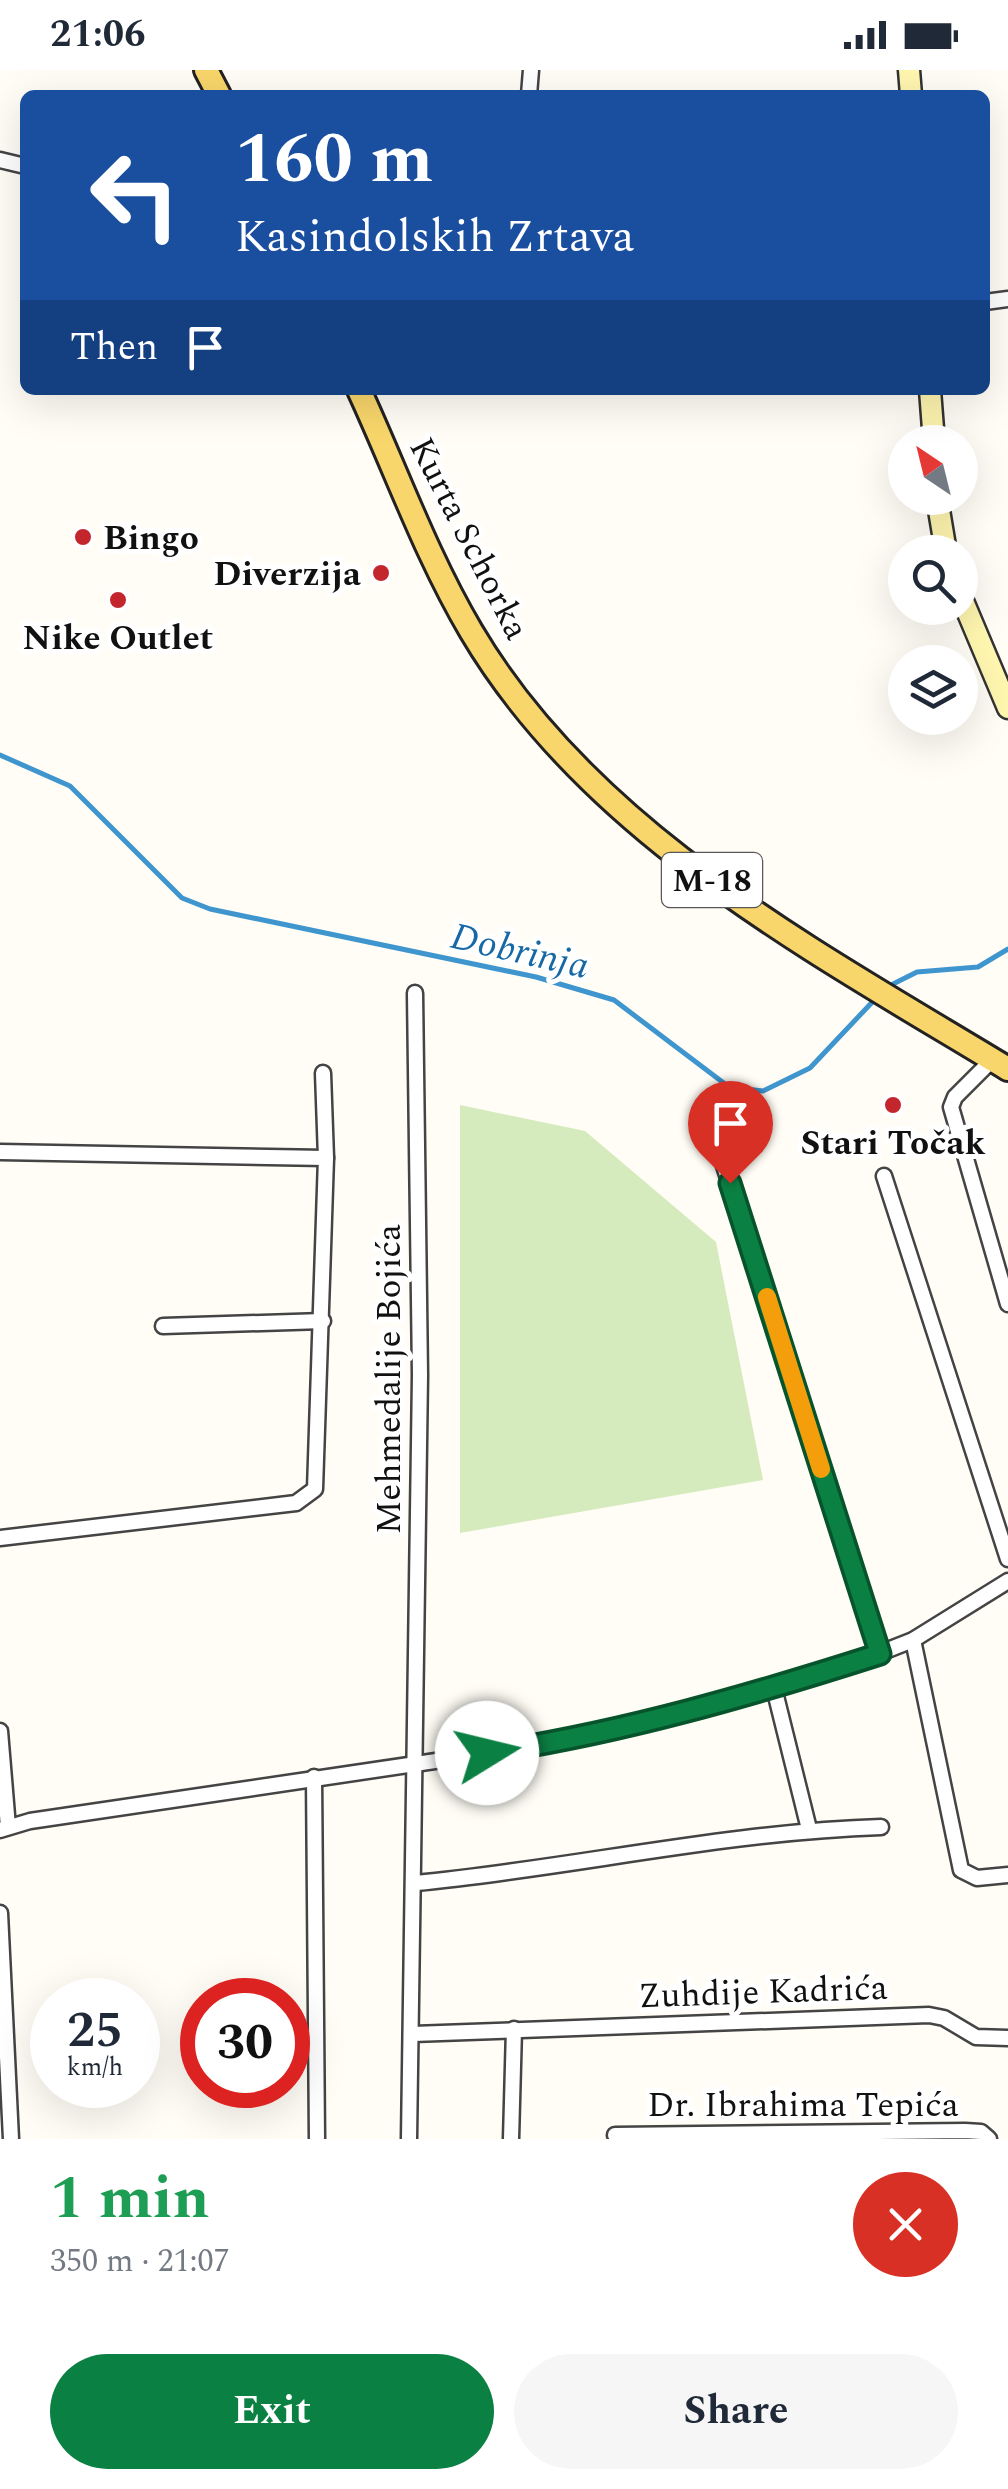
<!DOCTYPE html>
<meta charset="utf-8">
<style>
body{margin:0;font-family:Spectral,serif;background:#f6f6f7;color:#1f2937;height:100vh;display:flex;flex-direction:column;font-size:38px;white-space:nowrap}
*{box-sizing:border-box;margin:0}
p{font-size:32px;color:#747a83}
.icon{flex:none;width:55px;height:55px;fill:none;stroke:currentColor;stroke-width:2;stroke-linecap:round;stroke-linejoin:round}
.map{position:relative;height:2069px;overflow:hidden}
.panel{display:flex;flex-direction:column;background:#fff;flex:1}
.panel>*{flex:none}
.hud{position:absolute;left:20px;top:20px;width:970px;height:305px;border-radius:15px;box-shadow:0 10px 40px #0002;background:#1a4fa0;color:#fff;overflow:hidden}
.needle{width:65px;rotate:325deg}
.buttons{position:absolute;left:888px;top:355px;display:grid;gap:20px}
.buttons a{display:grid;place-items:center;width:90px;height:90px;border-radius:50%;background:#fff;box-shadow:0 10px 40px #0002;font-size:50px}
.speed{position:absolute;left:30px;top:1908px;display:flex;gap:20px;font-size:50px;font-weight:700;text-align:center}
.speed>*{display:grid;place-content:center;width:130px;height:130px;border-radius:50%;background:#fff;box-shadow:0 10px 40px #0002;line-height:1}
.speed small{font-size:25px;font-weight:400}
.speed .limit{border:15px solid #d22;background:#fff;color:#111}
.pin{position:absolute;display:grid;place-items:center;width:85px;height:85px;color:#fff;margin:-102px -42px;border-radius:50% 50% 50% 0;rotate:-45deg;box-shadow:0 0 10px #0007}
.pin .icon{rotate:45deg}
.me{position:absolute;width:110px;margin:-55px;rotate:81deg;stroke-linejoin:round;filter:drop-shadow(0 0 8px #0008)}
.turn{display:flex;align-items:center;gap:35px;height:210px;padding:0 50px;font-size:45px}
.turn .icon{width:130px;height:130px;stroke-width:2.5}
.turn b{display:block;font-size:70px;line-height:85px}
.then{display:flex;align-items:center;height:95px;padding:0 50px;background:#0003;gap:20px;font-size:38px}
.round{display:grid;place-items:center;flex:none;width:105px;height:105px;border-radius:52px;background:#f6f6f7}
.head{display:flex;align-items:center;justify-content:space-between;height:170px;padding:0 50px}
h1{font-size:60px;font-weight:700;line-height:75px;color:#1e9e55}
.primary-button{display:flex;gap:20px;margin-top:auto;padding:20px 50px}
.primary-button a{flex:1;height:115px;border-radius:60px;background:#0b8043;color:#fff;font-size:40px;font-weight:700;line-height:115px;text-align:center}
.primary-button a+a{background:#f6f6f7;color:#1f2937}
.status{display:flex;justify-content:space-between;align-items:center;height:70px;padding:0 50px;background:#fff;direction:ltr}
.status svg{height:28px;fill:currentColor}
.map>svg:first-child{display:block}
.green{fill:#d5ebbd}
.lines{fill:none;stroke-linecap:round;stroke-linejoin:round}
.stream{stroke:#3f96cf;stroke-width:5}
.street-casing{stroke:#444;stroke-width:19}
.secondary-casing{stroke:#333;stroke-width:25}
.primary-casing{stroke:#222;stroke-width:28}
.street{stroke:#fff;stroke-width:14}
.secondary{stroke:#fff6b0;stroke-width:20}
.primary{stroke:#f9d66b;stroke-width:22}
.route-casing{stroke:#07532c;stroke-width:25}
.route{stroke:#0b8043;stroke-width:18}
.slow{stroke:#f59e0b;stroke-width:18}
.poi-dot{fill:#c4262e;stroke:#fff;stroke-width:4}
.labels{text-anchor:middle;stroke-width:10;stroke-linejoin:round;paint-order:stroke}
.shield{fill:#fff;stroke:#585858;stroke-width:2.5}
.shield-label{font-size:32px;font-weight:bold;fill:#111}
.poi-label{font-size:35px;font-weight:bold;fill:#111;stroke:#fff}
.street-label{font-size:35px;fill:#111;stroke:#fff}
.water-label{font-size:38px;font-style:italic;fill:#1768a6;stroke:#fff}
</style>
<div class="status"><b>21:06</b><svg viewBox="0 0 49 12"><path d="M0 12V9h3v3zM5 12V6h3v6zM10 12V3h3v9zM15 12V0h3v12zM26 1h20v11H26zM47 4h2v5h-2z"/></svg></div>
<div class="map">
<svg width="1008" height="2069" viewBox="0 0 1008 2069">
<rect width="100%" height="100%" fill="#fffdf5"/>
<polygon class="green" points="460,1035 585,1061 716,1172 763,1410 460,1463"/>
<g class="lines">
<g class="stream">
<polyline points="0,685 70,716 182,828 210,839 536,907 614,930 729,1017 763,1021 810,998 878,926"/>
<polyline points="885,918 917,902 978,897 1008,879"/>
</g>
<g class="street-casing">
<g id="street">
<polyline points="529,25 531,0"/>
<polyline points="0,90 25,96"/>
<polyline points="985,232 1008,229"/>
<polyline points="992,990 955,1027 951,1037 1008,1234"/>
<polyline points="718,1077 880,1583"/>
<polyline points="0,1082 326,1088"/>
<polyline points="884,1106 1008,1489"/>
<polyline points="163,1256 323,1251"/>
<polyline points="0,1468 296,1433 315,1419 326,1088 323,1003"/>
<polyline points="913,1570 961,1800 977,1808 1008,1805"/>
<polyline points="774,1618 809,1759"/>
<polyline points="0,1661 8,1757"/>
<polyline points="314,1707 317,2069"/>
<polyline points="0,1760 30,1751 557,1673 774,1618 880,1583 913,1570 1008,1511"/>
<path d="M416 1813C571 1798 725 1762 881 1757"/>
<polyline points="0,1843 11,2069"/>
<polyline points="413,1964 929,1945 944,1948 976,1967 1008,1968"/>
<polyline points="615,2065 965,2061 981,2062 989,2069"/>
<polyline points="409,2069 420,1305 415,923"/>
<polyline points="511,2069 514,1959"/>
</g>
</g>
<g class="secondary-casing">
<g id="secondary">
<polyline points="909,0 911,25"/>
<polyline points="930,320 934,372"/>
<polyline points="937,428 946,482"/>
<polyline points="960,524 1008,638"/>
</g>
</g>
<g class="primary-casing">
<g id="primary">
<polyline points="206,0 219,25"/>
<path d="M359 320C396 400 426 485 471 561 590 763 814 881 1008 999"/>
</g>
</g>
<use href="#street" class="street"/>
<use href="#secondary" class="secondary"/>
<use href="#primary" class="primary"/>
</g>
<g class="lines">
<g class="route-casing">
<path id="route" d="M487 1683C621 1663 752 1625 880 1584L730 1113"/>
</g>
<use href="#route" class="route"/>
<polyline class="slow" points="767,1227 821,1399"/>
</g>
<g class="poi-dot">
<circle cx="83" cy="467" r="10"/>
<circle cx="381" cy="503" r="10"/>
<circle cx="118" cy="530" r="10"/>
<circle cx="893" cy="1035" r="10"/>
</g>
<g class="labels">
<rect class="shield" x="662" y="783" width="100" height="54" rx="8"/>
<g class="shield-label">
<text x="712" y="821">M-18</text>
</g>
<g class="poi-label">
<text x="103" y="479" text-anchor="start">Bingo</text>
<text x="361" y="515" text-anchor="end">Diverzija</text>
<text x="118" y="579">Nike Outlet</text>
<text x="893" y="1084">Stari Točak</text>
</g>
<g class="street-label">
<text transform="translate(470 468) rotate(63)" y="12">Kurta Schorka</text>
<text transform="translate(388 1309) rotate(-90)" y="12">Mehmedalije Bojića</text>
<text transform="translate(763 1921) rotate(-2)" y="12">Zuhdije Kadrića</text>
<text x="803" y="2046">Dr. Ibrahima Tepića</text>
</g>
<g class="water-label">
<text transform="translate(520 880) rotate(13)" y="13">Dobrinja</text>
</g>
</g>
</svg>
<div class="buttons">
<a><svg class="needle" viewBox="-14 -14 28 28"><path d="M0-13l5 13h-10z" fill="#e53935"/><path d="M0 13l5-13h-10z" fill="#747a83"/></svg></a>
<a><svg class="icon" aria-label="search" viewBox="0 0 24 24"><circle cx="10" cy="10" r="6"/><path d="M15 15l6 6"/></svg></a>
<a><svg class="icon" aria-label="layers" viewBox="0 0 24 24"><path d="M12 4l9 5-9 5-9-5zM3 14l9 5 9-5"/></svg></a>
</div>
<div class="speed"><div>25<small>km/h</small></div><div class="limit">30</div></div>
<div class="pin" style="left:730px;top:1113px;background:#d93025"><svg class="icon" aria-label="arrive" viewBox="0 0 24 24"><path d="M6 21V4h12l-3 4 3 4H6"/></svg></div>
<svg class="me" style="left:487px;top:1683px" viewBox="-20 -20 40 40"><circle r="19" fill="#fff"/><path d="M0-13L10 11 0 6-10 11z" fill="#0b8043"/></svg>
<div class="hud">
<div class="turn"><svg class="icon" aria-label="left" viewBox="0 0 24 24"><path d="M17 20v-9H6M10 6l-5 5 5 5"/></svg><div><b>160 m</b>Kasindolskih Zrtava</div></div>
<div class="then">Then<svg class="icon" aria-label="arrive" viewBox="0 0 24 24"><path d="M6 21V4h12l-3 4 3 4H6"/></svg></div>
</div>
</div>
<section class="panel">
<div class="head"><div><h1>1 min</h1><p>350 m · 21:07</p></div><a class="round" style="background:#d93025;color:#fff"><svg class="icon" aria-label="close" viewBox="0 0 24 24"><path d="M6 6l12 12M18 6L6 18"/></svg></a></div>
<div class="primary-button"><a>Exit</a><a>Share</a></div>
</section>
